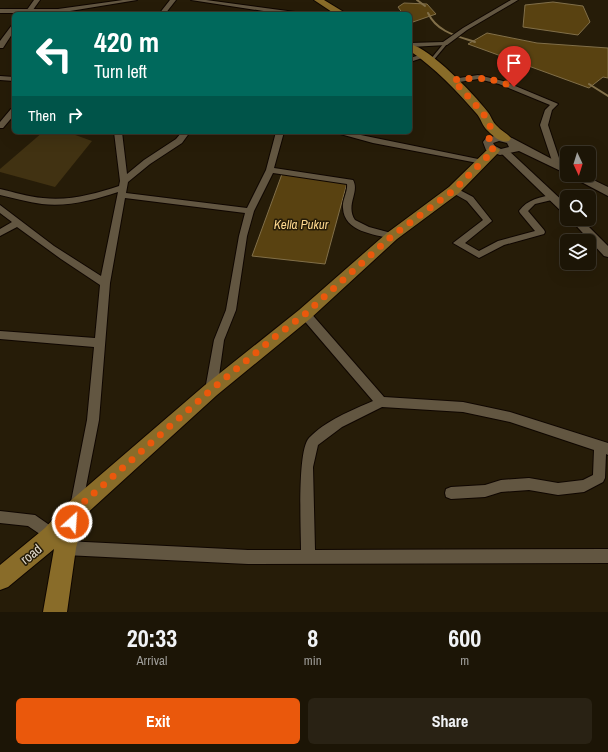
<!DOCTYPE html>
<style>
body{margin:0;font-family:"Archivo Narrow",sans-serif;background:#292214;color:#f1f3f6;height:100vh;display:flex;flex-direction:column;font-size:15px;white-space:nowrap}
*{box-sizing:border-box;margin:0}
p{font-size:13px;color:#a09f9b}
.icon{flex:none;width:22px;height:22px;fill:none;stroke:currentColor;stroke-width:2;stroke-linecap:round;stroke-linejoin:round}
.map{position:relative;height:612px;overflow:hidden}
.side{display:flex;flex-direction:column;background:#1c1506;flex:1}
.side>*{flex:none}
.guide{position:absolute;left:12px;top:12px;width:400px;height:122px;border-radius:6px;box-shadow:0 4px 16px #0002,0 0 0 1px #3a3428;background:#00695c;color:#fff;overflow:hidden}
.needle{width:26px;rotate:176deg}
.controls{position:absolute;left:560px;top:146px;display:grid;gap:8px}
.controls a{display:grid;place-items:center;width:36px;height:36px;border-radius:6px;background:#1c1506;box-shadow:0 4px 16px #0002,0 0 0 1px #3a3428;font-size:20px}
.pin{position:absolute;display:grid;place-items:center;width:34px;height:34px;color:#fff;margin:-41px -17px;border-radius:50% 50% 50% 0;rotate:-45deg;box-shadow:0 0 4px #0007}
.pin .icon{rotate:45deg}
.me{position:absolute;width:44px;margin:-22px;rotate:26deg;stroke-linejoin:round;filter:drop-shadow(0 0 3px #0008)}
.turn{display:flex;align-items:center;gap:14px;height:84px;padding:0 16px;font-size:18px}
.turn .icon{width:52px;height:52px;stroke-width:2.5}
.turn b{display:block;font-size:28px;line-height:34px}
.then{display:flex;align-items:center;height:38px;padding:0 16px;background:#0003;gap:8px;font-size:15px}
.eta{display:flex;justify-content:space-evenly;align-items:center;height:68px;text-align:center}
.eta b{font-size:24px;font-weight:800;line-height:28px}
.primary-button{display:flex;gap:8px;margin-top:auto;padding:8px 16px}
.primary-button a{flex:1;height:46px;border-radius:6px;background:#ea580c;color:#fff;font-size:16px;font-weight:800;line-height:46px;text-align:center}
.primary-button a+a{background:#292214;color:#f1f3f6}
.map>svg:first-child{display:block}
.green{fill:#413212}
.water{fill:#594211;stroke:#816f49}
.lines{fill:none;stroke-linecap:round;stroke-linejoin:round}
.stream{stroke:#816f49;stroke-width:2}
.service-casing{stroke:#0f0600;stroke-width:2}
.minor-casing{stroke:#0f0600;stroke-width:2}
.tertiary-casing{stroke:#0f0600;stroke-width:2}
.secondary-casing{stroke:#0f0600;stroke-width:2}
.primary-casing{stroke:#0f0600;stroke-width:2}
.service{fill:#625641;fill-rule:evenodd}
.minor{fill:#625641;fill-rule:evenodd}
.tertiary{fill:#625641;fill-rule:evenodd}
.secondary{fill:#625641;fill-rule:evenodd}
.primary{fill:#896c29;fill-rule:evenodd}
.route{stroke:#ea580c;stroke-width:7;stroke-dasharray:0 12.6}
.labels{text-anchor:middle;stroke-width:3;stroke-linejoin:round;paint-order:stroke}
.water-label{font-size:13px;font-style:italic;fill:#fdd78d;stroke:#261c08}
.near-street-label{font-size:14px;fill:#dfd8cc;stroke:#261c08}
</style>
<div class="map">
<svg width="608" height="612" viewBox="0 0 608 612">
<rect width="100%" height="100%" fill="#261c08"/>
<polygon class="green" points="43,132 67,132 92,141 55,187 0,172 0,169"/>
<g class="water">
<polygon points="553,2 583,6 590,22 578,35 523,27 525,5"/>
<polygon points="404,3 427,4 436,14 410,23 410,14 403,14 398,7"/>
<polygon points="487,33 537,43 608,48 608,78 603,77 589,88 468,44"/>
<polygon points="282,174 347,183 325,264 252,256"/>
</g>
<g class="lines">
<g class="stream">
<polyline points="417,0 425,6"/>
<path d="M428 13C437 32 457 36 475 42"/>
<polyline points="589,84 608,96"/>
</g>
<g class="service-casing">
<polygon id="service" points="444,43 447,44 432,62 430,62 430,60"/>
</g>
<g class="minor-casing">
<g id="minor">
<polygon points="123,0 137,0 58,13 0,13 0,9 58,9"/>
<polygon points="170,0 176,0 165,14 159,14"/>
<polygon points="191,0 206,0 295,12 298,14 283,14"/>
<polygon points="511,0 518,0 467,30 447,45 410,47 410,43 443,42 463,28"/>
<polygon points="423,54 425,55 425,57 410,62 410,58"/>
<polygon points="478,75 503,81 556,103 558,104 552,110 548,125 562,167 561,169 558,169 554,167 540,125 545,110 550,105 499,84 478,79 453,83 450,81 453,79"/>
<polygon points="0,76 14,77 14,81 0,80"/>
<polygon points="11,109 14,109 14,115 3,128 0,128 0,122"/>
<path d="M114 132H122L127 174 144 160 176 139 182 132H190L182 143 150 164 128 182 126 193 247 208 266 170 276 132H284L274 168 353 180C360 192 345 205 355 220L369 227 395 234 396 236 392 239C374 234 344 232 343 208 342 200 348 192 347 184L273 173 254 211 247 236 236 310 224 340 217 390 215 393 211 395 207 393 205 390 214 340 226 310 239 236 245 213 125 198 110 283 99 420 82 507 81 511 76 513 71 511 70 507 87 420 94 347 0 339V331L95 338 100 285 61 259 17 227 0 236V229L12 222 0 213V205L54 246 101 276 118 192C94 200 68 207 42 204 28 202 14 198 0 195V189C14 192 28 197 43 198 69 201 95 194 119 186L120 181Z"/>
<polygon points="333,132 346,132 483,160 487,162 483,164 373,143"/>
<path d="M454 187 473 197 492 221 465 243 479 251 498 241 535 231 520 213 519 211C528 199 539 198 553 194L557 197 556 199 535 204 528 211 544 230 545 232 544 234 504 245 479 258 453 243 483 220 467 201 451 192 450 190Z"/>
<path d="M305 310 309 311 384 397 463 402 510 412 608 443V455L606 454 605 478 603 482 584 492 558 495 529 490 501 492 485 497 451 499 446 497 445 493 446 489 451 487 485 485 501 480 529 478 558 483 583 480 593 475 594 450 510 422 463 412 382 407 342 427 318 445 313 467 315 550 608 549V563L248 564 65 555 60 553 58 548 60 543 65 541 248 550H301C301 529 297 451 309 438 325 421 352 410 373 401L301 317 300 314 301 311Z"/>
<polygon points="0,511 35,515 58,531 60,536 58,541 53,543 28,526 0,523"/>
</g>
</g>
<g class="tertiary-casing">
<g id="tertiary">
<polygon points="34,0 40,0 30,14 24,14"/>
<polygon points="14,24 14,31 3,48 0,48 0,41 12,25"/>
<polygon points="505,149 508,150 567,205 567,214 563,213 502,154 502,150"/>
<polygon points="570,219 581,219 608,246 608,257 604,256"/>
</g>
</g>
<g class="secondary-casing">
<g id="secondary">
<path d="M499 135 512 138 567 167V174L519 151 500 155 486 150 483 142 486 138ZM499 141 507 143 509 147 501 149 495 146 493 143Z"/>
<polygon points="568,175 583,175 608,187 608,196"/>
</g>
</g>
<g class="primary-casing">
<g id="primary">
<polygon points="314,0 324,0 347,14 335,14"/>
<path d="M410 44C431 49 473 93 487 111 491 115 492 122 497 126 501 131 507 133 511 138L509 141C501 143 494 137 488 131 482 126 481 118 476 113 456 90 435 68 410 51Z"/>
<polygon points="494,146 500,150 498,153 459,193 397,239 311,318 217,395 84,516 76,548 67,612 43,612 54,549 8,587 0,590 0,565 45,528 69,502 205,385 299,310 387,233 449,187 490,147"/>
</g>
</g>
<use href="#service" class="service"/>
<use href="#minor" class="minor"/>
<use href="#tertiary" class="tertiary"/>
<use href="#secondary" class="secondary"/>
<use href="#primary" class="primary"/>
</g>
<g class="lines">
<path class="route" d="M72 522 76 509 211 390 276 336 305 314 392 236 454 190 494 150 488 145 491 128 487 120 483 113 453 80C478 77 490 77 514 87"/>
</g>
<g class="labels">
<g class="water-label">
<text x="301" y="229">Kella Pukur</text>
</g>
<g class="near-street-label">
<text transform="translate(31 554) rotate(-39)" y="5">road</text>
</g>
</g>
</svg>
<div class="controls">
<a><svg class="needle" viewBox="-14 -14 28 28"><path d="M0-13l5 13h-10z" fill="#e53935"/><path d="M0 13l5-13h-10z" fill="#a09f9b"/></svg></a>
<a><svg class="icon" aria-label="search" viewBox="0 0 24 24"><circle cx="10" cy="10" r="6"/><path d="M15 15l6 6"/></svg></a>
<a><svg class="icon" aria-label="layers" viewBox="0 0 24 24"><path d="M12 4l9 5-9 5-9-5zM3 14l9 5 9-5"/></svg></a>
</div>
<div class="pin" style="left:514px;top:87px;background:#d93025"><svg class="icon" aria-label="arrive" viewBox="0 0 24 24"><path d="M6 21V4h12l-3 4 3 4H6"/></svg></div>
<svg class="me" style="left:72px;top:522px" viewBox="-20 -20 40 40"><circle r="17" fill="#ea580c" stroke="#fff" stroke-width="3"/><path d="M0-11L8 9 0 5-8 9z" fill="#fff"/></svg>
<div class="guide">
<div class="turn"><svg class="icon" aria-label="left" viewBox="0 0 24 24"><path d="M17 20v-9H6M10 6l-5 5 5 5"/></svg><div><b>420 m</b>Turn left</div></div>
<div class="then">Then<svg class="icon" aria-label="right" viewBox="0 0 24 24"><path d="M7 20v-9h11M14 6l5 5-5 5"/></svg></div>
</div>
</div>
<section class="side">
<div class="eta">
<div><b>20:33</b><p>Arrival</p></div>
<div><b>8</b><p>min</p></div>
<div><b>600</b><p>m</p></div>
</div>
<div class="primary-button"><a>Exit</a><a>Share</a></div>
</section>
